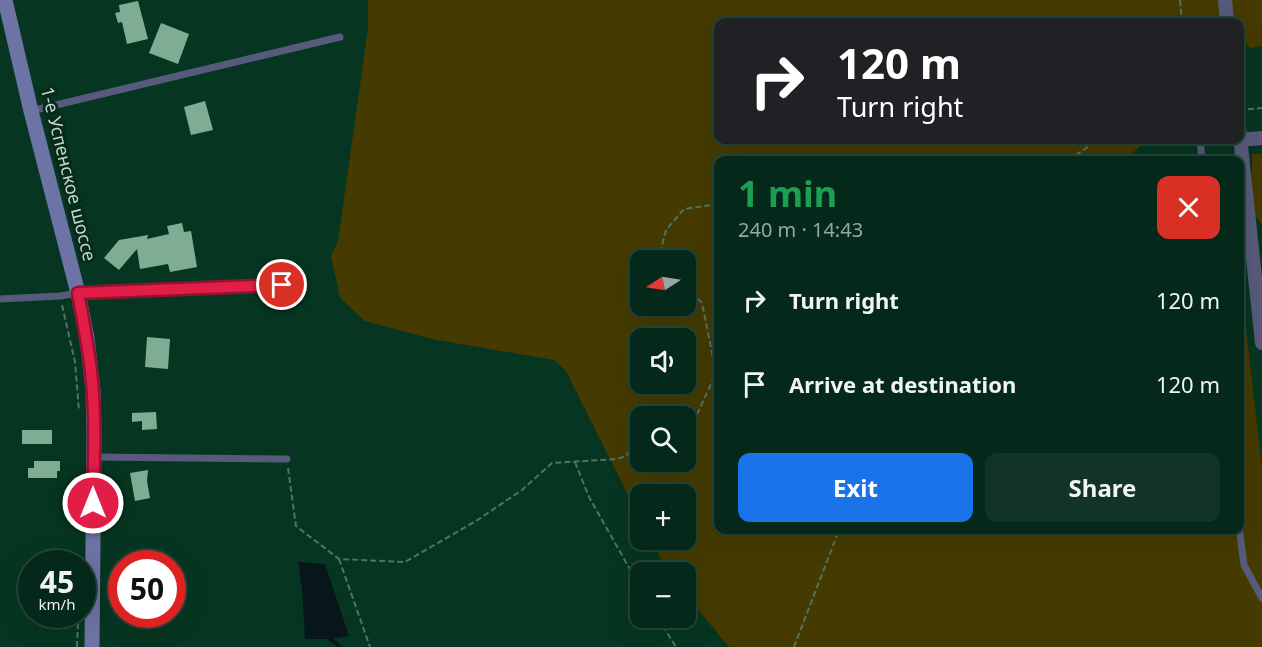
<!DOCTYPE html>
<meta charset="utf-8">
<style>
body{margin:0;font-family:"Noto Sans",sans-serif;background:#123426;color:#f1f3f6;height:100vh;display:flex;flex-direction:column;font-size:22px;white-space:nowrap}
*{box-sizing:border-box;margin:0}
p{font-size:20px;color:#97a6a2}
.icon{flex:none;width:33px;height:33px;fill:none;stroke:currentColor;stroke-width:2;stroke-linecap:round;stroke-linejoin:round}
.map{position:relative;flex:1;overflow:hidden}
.panel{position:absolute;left:714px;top:156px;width:530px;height:378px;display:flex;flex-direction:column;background:#042819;border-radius:12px;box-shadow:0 6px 24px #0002,0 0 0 2px #254438}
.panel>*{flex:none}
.hud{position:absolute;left:714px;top:18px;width:530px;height:126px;border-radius:12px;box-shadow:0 6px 24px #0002,0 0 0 2px #254438;background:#202124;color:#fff;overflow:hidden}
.needle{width:39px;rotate:258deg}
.tools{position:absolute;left:630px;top:250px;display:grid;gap:12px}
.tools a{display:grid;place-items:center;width:66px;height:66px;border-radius:12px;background:#042819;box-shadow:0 6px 24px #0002,0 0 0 2px #254438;font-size:30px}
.speed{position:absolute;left:18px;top:550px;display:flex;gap:12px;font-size:30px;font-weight:700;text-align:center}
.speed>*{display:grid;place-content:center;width:78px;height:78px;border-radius:50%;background:#042819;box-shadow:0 6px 24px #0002,0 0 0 2px #254438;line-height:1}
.speed small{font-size:15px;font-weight:400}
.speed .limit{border:9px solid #d22;background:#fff;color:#111}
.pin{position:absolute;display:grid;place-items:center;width:51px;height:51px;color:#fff;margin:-26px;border:3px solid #fff;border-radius:50%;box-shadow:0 2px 6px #0007}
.me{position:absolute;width:66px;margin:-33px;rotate:0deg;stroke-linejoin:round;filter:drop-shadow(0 0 4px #0008)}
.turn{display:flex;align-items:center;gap:21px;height:126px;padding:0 24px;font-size:27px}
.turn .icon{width:78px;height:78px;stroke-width:2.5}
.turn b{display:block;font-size:42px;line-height:51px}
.round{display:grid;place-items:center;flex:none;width:63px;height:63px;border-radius:12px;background:#123426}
.head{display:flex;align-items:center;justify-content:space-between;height:102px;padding:0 24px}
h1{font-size:36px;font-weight:700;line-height:45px;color:#1e9e55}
.cta{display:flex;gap:12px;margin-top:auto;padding:12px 24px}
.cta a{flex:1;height:69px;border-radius:12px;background:#1a73e8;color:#fff;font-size:24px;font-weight:700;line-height:69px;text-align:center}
.cta a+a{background:#123426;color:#f1f3f6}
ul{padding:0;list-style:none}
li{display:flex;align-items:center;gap:18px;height:84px;padding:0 24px}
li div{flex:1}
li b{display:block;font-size:22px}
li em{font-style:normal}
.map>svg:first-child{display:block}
.green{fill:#453b00;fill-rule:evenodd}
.water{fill:#07161a}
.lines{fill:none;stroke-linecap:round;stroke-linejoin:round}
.stream{stroke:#07161a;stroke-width:4}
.building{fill:#7fad93}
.path{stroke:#4e7462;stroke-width:2;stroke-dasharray:6 3;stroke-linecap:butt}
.service{stroke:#575a7a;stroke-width:7}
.minor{stroke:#575a7a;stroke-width:14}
.secondary{stroke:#6e73a5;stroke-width:15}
.route-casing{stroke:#92132f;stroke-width:15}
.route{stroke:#e11d48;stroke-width:10}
.labels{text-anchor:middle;stroke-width:6;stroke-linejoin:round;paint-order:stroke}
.street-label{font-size:18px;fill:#c3dacc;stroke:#072a1a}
</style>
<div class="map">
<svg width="1262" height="647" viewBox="0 0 1262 647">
<rect width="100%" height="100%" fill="#063621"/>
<g class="green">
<path d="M368 0H1221V22H718V140H1147L1125 160H718V530H1239V267L1262 468V647H729L686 595V573H668L651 540H686V495H640V519L566 371 554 360 432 339 365 321 340 298 331 256 338 241 368 29ZM640 261H686V306H640ZM640 339H686V384H640ZM640 417H686V462H640Z"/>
<path d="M1222 0H1262V46L1251 48C1240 39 1239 36 1239 22H1228Z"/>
<polygon points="1252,154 1262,154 1262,225 1252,211"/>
</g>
<polygon class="water" points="298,562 325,564 349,636 330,639 305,639 302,589"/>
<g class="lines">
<polyline class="stream" points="330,639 337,644 339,647"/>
</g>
<g class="building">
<polygon points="138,1 148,39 127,44 122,22 118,23 115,13 120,12 119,5"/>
<polygon points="161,23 189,34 178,64 149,53"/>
<polygon points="205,101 213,130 191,135 184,107"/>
<polygon points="182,223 184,232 191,231 197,267 170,272 168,264 140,269 137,249 119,270 104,258 119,240 148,235 147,239 169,234 167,226"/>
<polygon points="147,337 170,339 168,369 145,367"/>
<polygon points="156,412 157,429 142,430 142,421 132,422 132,413"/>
<rect x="22" y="430" width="30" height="14"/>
<polygon points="34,461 60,461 60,471 57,471 57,478 28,478 28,468 34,468"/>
<polygon points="148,470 147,481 150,498 135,501 130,473"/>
</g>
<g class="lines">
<g class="path">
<polyline points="1180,0 1182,22"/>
<polyline points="1239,110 1262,108"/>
<polyline points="1068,160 1091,145 1094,140"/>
<polyline points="662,261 659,257 666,230 684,209 718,204"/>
<polyline points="686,285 702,303 716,373 694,421 686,423"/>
<polyline points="62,305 75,362 79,411"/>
<polyline points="575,462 589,497 640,587"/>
<polyline points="288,468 296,526 339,559 405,562 476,521 522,490 552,463 617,459 626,456 636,440 640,438"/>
<polyline points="339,559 370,647"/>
<polyline points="658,618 676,647"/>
<polyline points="77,647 78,623"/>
<polyline points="794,647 839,530"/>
</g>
<g class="service">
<polyline points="31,111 340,37"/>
<polyline points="1200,140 1202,160"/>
<polyline points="0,299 60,296 78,293 282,285"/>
<polyline points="94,457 287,459"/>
<polyline points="1239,527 1244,565 1262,598"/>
</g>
<g class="minor">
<polyline points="1225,0 1227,22"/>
<polyline points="1239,127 1262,343"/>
<polyline points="1240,140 1262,138"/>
</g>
<polyline class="secondary" points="5,0 31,111 78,293 87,338 93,390 94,435 92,647"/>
</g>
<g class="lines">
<g class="route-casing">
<path id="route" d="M93 503C94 459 96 415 91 372 88 345 83 319 78 293L282 285"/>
</g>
<use href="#route" class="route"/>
</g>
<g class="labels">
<g class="street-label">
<text transform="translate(68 174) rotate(76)" y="6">1-е Успенское шоссе</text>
</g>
</g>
</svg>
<div class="tools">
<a><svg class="needle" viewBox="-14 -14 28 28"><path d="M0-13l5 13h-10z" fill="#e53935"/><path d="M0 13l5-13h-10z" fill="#97a6a2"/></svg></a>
<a><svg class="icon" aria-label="sound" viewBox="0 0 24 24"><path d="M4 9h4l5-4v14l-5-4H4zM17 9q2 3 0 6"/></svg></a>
<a><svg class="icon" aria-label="search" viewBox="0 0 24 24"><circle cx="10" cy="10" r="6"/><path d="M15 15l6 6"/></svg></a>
<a>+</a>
<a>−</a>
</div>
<div class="speed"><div>45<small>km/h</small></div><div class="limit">50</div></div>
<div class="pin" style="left:282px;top:285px;background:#d93025"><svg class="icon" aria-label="arrive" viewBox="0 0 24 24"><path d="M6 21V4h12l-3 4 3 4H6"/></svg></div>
<svg class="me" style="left:93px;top:503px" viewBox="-20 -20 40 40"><circle r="17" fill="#e11d48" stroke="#fff" stroke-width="3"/><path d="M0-11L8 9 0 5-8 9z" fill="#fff"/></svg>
<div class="hud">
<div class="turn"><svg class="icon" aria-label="right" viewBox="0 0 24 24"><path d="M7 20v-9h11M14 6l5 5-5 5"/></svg><div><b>120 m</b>Turn right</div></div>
</div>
<section class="panel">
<div class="head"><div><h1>1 min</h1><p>240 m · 14:43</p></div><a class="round" style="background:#d93025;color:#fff"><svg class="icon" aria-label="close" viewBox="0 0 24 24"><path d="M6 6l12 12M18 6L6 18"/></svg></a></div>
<ul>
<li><svg class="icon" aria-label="right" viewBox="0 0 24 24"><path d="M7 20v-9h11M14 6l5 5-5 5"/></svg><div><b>Turn right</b></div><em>120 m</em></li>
<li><svg class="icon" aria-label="arrive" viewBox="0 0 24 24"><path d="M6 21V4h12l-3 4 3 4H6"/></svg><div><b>Arrive at destination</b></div><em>120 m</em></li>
</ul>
<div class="cta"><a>Exit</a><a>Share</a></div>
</section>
</div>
